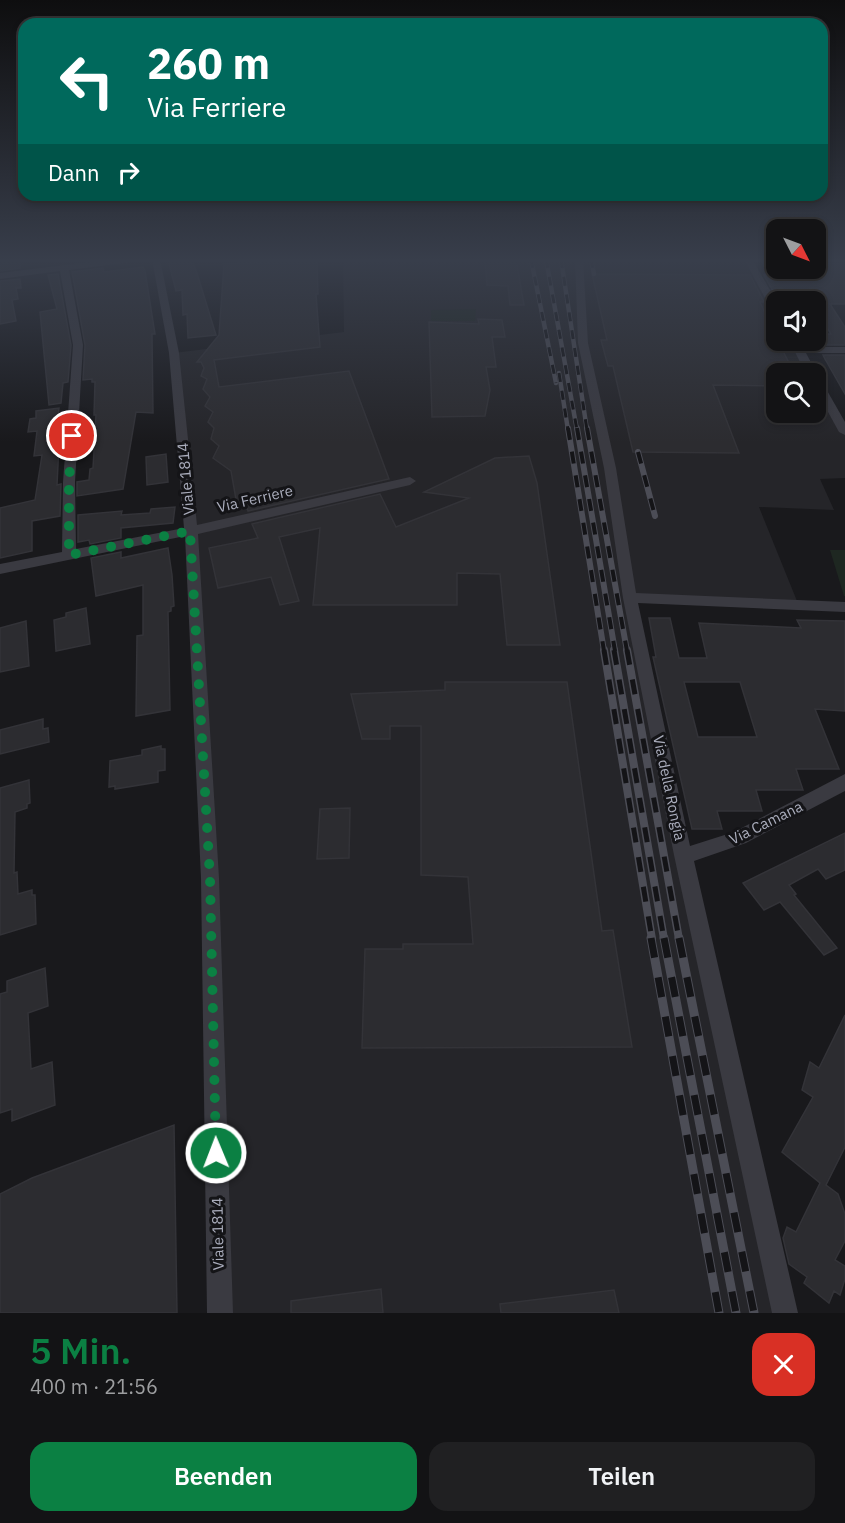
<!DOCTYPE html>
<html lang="de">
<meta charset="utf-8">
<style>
body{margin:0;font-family:"IBM Plex Sans",sans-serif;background:#202022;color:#f1f3f6;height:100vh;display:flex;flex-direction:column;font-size:22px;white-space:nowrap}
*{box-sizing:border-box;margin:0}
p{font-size:20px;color:#9d9ea0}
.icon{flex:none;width:33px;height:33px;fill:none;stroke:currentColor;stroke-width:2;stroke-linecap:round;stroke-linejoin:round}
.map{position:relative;height:1313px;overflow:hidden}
.details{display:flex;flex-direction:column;background:#131315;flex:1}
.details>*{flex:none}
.guide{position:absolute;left:18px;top:18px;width:810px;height:183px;border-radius:18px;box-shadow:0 3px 9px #0003,0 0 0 2px #323234;background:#00695c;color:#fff;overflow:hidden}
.needle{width:39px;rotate:132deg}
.fabs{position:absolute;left:766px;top:219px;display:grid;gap:12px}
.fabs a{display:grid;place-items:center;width:60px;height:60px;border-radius:12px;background:#131315;box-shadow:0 3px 9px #0003,0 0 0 2px #323234;font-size:30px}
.pin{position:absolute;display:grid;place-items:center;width:51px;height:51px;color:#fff;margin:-26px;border:3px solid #fff;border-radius:50%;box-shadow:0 2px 6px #0007}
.me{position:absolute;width:66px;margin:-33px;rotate:359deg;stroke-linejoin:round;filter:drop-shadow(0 0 4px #0008)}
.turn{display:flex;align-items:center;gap:21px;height:126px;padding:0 30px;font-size:27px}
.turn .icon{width:78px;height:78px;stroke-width:2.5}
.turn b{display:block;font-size:42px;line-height:51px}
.then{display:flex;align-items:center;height:57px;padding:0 30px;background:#0003;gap:12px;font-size:22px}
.round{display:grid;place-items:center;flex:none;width:63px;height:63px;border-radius:18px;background:#202022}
.head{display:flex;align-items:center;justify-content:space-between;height:102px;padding:0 30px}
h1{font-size:36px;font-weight:600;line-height:45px;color:#0b8043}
.cta{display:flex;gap:12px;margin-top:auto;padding:12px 30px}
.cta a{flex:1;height:69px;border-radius:18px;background:#0b8043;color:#fff;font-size:24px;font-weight:600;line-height:69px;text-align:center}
.cta a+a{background:#202022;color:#f1f3f6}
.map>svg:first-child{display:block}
.built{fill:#252529}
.green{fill:#1e2721}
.building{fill:#2c2c30;stroke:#333338;stroke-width:1.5;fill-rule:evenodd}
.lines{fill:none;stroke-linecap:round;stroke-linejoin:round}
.minor{fill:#3a3a41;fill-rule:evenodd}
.rail-far3-casing{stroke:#4c4d56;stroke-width:4.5}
.rail-far2-casing{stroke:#4c4d56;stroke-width:6}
.rail-far1-casing{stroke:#4c4d56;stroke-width:8}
.rail-casing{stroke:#4c4d56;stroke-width:9}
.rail-far3{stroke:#141417;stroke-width:3;stroke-dasharray:9;stroke-linecap:butt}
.rail-far2{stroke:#141417;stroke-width:4;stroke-dasharray:12;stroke-linecap:butt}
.rail-far1{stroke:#141417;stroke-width:5;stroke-dasharray:15;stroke-linecap:butt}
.rail{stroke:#141417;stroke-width:7;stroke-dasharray:20;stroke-linecap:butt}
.route{stroke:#0b8043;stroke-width:10;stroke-dasharray:0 18}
.labels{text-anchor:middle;stroke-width:6;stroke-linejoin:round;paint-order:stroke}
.street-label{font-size:15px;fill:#aaadbc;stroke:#141417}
</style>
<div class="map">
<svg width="845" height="1313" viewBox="0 0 845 1313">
<rect width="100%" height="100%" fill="#19191c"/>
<polygon class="built" points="343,259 748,259 777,311 777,340 794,341 812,373 777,374 777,412 816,412 816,380 845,432 845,478 820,479 834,510 759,507 799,606 630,598 774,1313 220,1313 210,878 174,353 344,332"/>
<g class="green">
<polygon points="476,309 475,321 431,321 431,310"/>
<polygon points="830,550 845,550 845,596 844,596"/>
</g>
<g class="building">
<polygon points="0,259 20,259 20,268 0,271"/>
<polygon points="191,259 196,270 216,335 188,338 187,314 183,315 182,290 176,291 168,260"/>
<polygon points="485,259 516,259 524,305 510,305 508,286 487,285"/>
<polygon points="760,259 776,259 777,268 816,268 816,264 845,264 845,304 830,304 845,327 845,345 817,345 816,334 831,334 816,309 816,302 779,302 764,275 769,275"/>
<polygon points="298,260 317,261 318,294 316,294 320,347 214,360 219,387 349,371 389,479 248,511 245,503 237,505 231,471 213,458 219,446 211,439 214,428 208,422 213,412 205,406 210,397 203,389 207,379 201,376 204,368 201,362 197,362 219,335 224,264"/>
<polygon points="143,267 145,271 155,334 152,334 153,413 136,412 123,489 77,496 77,482 89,480 90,469 93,468 96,415 94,415 95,382 92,382 92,379 83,380 85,345 72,272 103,268 104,272"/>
<polygon points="58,274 71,345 68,382 63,383 61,403 49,405 40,312 57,309 48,275"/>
<polygon points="592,274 750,275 764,302 760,302 777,340 795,374 777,374 777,386 713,385 739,453 633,452 613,366 608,366 601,340 607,340"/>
<polygon points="20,279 21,288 16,288 18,299 12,300 16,321 0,324 0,281"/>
<polygon points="478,319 502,320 505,337 492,337 496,367 486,367 490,390 485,416 432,417 429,322 479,324"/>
<polygon points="823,355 845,355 845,394 825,359"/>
<polygon points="59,408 55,446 59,445 57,485 61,484 60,516 32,521 32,551 0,558 0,508 35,500 42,455 34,456 37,431 28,432 30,419 36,418 36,411"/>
<polygon points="166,454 168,482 147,485 146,457"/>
<polygon points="529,456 537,483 560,645 507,645 500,574 457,573 457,605 313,605 320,528 279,537 299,601 280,605 271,577 218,588 209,548 258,538 252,524 380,494 396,527 469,498 424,492 495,458"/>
<polygon points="175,507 173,523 121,528 121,538 90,544 89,540 78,542 78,515 122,511 121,515 150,513 151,509"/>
<polygon points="168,548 172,575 174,606 171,607 171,611 168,612 170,710 136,716 137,636 143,635 143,585 96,596 91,558 121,552 121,558"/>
<polygon points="86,608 90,644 56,651 54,620 66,617 66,613"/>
<path d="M649 618H670L679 658H707L699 623 801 628 797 620 845 621V711L815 709 839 769H796L803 790H756L762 811H717L722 829H692L653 657H656ZM684 682H740L757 737H698Z"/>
<polygon points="26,621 29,666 0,672 0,628"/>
<polygon points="445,682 567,682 602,931 613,930 632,1047 362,1048 365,949 403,949 403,944 473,944 468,877 421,875 421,726 390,726 390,739 362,739 351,694 445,690"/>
<polygon points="43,719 43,729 48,728 49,742 0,754 0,730"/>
<polygon points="161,746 161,749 165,749 165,770 158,771 158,782 115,789 115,786 109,787 110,761 142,755 142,750"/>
<polygon points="29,780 30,803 27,804 27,808 15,812 14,873 17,872 18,894 32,890 32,895 35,895 36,924 0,935 0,788"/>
<polygon points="350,808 349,858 317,859 320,809"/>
<polygon points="845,833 845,870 826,879 818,869 789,885 796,894 794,895 837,948 824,955 780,902 764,910 743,883"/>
<polygon points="45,968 48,1006 28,1013 31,1069 52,1062 55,1105 12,1121 12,1109 0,1113 0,994 7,992 7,981"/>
<polygon points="845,1015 845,1147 826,1185 838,1194 845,1214 845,1241 835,1260 845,1266 845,1279 840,1295 834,1291 829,1303 804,1283 807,1277 789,1264 783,1238 787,1227 796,1232 820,1183 782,1152 813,1097 802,1090 810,1062 819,1068"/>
<polygon points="174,1125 177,1313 0,1313 0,1194 32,1178"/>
<polygon points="381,1289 383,1313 291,1313 291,1301"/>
<polygon points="614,1290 619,1313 501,1313 500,1304"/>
</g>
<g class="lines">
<g class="minor">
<polygon points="114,259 136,259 132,262 69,270 83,345 75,482 76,549 184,528 169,353 152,259 160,259 179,353 197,525 410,477 416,481 410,485 198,534 219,878 233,1313 207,1313 201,878 185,536 0,574 0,564 62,552 63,482 73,345 60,271 0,279 0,273"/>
<polygon points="575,259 583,259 588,343 616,468 636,593 845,602 845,612 638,603 690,846 734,832 845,774 845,791 843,792 746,843 694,861 798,1313 772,1313 674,855 623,598 604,468 578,343"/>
<polygon points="744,259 752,259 777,302 777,314 772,311"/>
<polygon points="789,340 799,340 803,347 845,347 845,353 806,353 817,374 816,376 816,374 806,374"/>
<polygon points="816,377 821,380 845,422 845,435 839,432 816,390"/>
</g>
<g class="rail-far3-casing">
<g id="rail-far3">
<polyline points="531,259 556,383"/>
<polyline points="546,259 577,430"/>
<polyline points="561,259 587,430"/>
<polyline points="591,259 594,274"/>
<polyline points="559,373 568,430"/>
</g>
</g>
<g class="rail-far2-casing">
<g id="rail-far2">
<polyline points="568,428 604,651"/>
<polyline points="577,428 615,651"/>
<polyline points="587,428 627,651"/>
<polyline points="638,452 655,516"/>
</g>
</g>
<g class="rail-far1-casing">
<g id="rail-far1">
<polyline points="604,650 652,939"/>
<polyline points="614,650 664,939"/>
<polyline points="627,650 679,939"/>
</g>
</g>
<g class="rail-casing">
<g id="rail">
<polyline points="651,938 719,1313"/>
<polyline points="664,938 736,1313"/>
<polyline points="679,938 754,1313"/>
</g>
</g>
<use href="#rail-far3" class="rail-far3"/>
<use href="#rail-far2" class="rail-far2"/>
<use href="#rail-far1" class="rail-far1"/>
<use href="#rail" class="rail"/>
</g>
<linearGradient id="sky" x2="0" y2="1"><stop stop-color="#0e0e0f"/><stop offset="0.59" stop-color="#383e4b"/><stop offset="1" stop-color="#383e4b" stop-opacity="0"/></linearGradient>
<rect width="845" height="442" fill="url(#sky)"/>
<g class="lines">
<polyline class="route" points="72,436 69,482 69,555 190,531 210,878 216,1153"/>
</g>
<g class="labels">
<g class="street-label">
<text transform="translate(186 479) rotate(-95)" y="5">Viale 1814</text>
<text transform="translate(255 499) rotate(-13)" y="5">Via Ferriere</text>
<text transform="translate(669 788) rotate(78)" y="5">Via della Rongia</text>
<text transform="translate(766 823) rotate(-26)" y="5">Via Camana</text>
<text transform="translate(218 1234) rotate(-91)" y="5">Viale 1814</text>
</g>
</g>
</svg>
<div class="fabs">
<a><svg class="needle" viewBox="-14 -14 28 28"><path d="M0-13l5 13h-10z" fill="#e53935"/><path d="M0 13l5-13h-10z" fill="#9d9ea0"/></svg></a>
<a><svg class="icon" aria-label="sound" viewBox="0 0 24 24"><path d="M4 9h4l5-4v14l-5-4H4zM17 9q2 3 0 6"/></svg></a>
<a><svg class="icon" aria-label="search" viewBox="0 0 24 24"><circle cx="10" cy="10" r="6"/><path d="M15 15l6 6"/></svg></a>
</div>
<div class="pin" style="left:72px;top:436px;background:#d93025"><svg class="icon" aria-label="arrive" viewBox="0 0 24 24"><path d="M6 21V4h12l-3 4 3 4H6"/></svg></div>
<svg class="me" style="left:216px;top:1153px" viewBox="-20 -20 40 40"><circle r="17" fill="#0b8043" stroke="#fff" stroke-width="3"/><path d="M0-11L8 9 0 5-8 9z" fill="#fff"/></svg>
<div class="guide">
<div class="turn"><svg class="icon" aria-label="left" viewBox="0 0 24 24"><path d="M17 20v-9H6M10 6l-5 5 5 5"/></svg><div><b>260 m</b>Via Ferriere</div></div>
<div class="then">Dann<svg class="icon" aria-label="right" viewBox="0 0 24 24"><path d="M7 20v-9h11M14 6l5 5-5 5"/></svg></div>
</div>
</div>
<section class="details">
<div class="head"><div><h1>5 Min.</h1><p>400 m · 21:56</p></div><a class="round" style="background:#d93025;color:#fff"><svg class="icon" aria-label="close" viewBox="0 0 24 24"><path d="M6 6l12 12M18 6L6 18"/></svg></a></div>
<div class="cta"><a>Beenden</a><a>Teilen</a></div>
</section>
